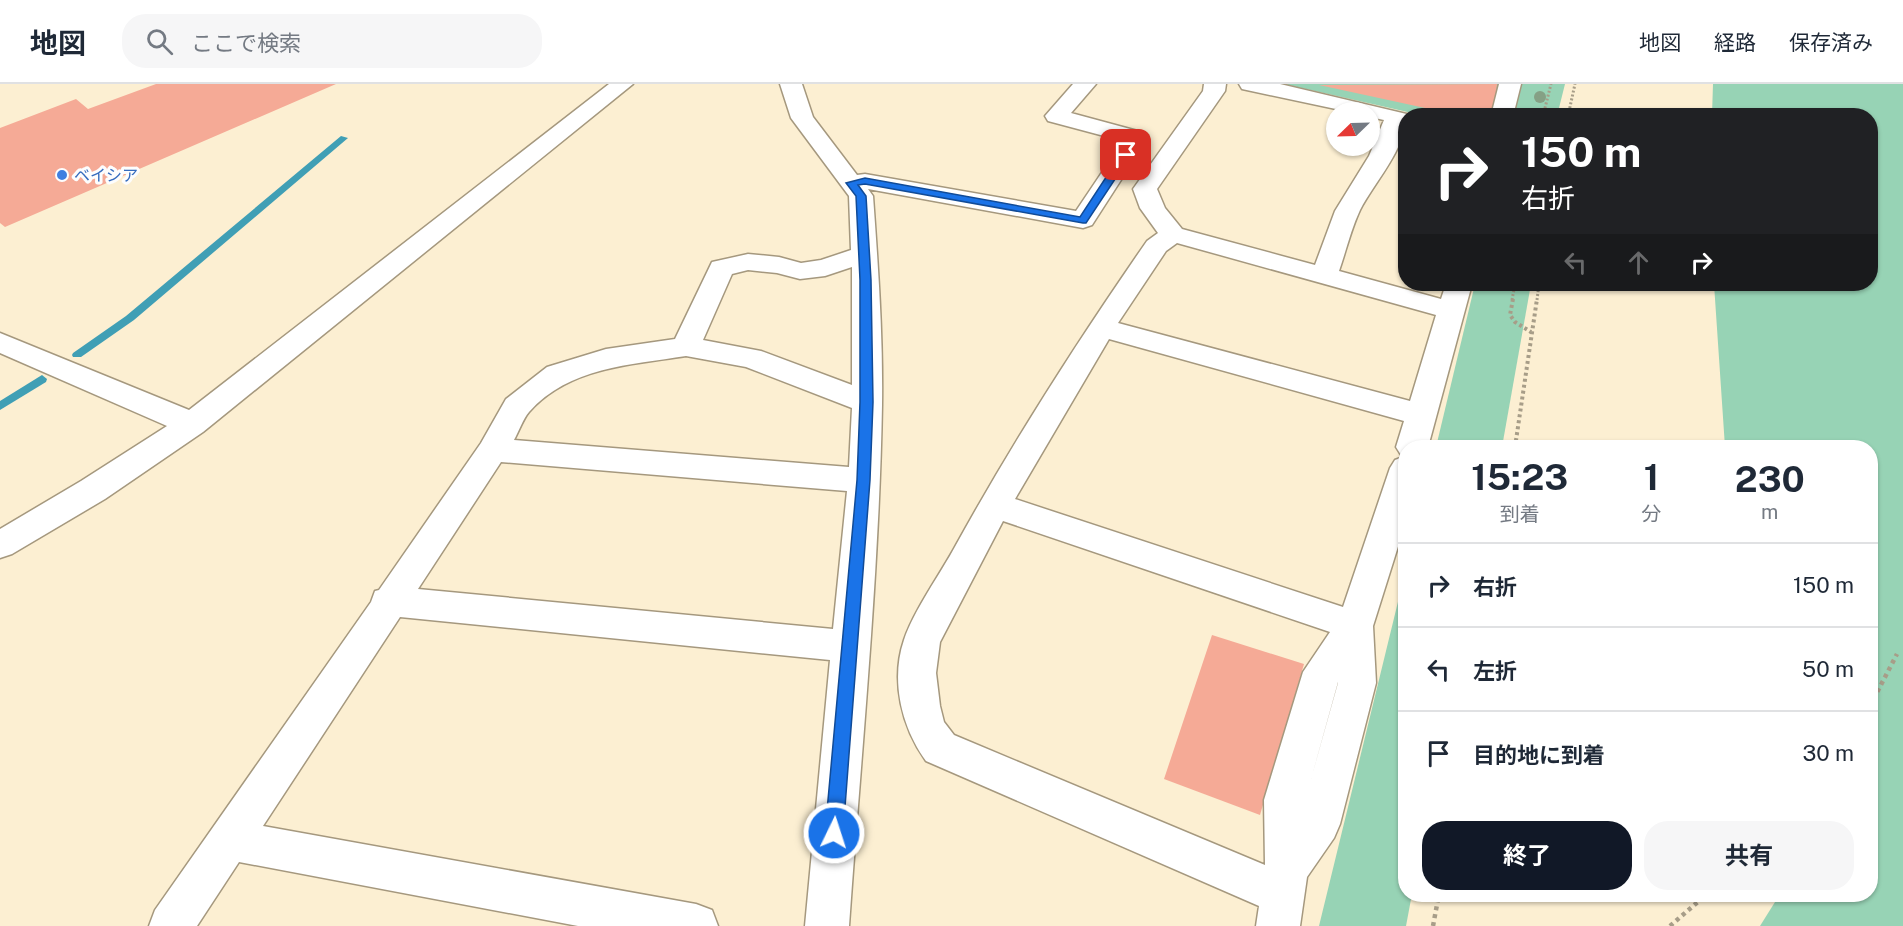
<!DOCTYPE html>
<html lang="ja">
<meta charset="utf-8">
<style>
body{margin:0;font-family:"Public Sans","Noto Sans JP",sans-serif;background:#f6f6f7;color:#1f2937;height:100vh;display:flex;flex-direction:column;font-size:22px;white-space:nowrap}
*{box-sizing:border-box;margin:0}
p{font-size:20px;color:#747a83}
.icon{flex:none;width:33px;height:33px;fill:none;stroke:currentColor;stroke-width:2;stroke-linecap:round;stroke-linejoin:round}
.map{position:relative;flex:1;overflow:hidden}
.sheet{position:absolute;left:1398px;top:356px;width:480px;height:462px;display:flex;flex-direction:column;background:#fff;border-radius:24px;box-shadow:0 2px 4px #0004}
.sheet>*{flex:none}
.guide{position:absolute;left:1398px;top:24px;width:480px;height:183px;border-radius:24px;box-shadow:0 2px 4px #0004;background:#202124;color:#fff;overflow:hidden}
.needle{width:39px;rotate:247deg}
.controls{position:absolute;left:1326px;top:18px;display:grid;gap:12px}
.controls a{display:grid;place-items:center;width:54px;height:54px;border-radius:50%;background:#fff;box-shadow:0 2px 4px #0004;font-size:30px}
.pin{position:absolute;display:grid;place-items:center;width:51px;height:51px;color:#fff;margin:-26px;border-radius:12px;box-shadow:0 3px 9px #0006}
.me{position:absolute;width:66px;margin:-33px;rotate:4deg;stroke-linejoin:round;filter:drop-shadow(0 0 4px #0008)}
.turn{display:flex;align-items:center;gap:21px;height:126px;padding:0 24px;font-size:27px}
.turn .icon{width:78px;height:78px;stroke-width:2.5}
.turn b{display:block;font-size:42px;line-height:51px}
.lanes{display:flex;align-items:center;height:57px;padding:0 24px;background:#0003;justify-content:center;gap:30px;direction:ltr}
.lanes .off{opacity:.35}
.eta{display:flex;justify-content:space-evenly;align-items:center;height:102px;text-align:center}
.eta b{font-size:36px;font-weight:700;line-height:42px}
.primary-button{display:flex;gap:12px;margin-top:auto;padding:12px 24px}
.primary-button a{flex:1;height:69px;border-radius:24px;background:#111827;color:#fff;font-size:24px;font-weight:700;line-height:69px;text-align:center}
.primary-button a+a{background:#f6f6f7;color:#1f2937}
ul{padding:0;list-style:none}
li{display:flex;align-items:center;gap:18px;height:84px;padding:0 24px;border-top:2px solid #e0e1e3}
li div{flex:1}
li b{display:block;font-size:22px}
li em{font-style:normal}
header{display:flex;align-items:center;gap:36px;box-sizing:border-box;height:84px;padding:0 30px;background:#fff;border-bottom:2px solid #e0e1e3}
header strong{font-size:28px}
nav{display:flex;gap:33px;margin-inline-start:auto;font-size:21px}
.search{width:420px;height:54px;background:#f6f6f7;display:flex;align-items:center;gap:15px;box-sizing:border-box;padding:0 21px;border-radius:24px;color:#747a83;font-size:22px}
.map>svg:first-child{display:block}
.green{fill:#97d3b5}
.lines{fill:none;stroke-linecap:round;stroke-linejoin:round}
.stream{fill:#409fb5;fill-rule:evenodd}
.building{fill:#f5aa96}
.minor-casing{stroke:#a5987e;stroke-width:3}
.path-far2{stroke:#a79d88;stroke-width:3;stroke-dasharray:2 2;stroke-linecap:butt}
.path-far1{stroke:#a79d88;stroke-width:4;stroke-dasharray:3 3;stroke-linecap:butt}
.path{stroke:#a79d88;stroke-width:4.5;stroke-dasharray:4 4;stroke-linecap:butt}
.minor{fill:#fff;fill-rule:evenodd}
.tree{fill:#85a085}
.route{fill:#1a73e8;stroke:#114b97;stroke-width:1.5}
.shop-dot{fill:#3f7fe0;stroke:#fdfdfd;stroke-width:2}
.labels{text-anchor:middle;stroke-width:6;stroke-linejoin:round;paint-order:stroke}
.far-shop-label{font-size:16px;fill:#366cbe;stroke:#fdfdfd;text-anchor:start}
</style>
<header>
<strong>地図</strong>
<div class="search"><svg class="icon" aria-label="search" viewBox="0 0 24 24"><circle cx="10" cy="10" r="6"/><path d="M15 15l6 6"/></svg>ここで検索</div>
<nav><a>地図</a><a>経路</a><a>保存済み</a></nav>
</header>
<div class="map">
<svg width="1903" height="842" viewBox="0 0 1903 842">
<rect width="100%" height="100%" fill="#fcefd2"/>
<g class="green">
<polygon points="1284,0 1565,0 1557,32 1421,31"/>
<polygon points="1713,0 1903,0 1903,842 1760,842 1780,810 1870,810 1870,363 1725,363 1714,200 1870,200 1870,32 1712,31"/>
<polygon points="1475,200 1531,200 1502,363 1436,363"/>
<polygon points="1405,489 1406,810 1412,810 1406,842 1319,842"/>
</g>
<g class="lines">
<g class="stream">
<polygon points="341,52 348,54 134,236 81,273 73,273 72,271 73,269 126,232"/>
<polygon points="42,291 47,295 46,298 0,326 0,317"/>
</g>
</g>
<g class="building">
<polygon points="156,0 336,0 5,143 0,139 0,44 76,15 88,25"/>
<polygon points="1497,0 1494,32 1462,32 1319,1"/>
<polygon points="1212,551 1304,580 1260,731 1164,695"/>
</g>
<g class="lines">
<g class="minor-casing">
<g id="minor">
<polygon points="609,0 633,0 203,348 105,415 12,470 0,474 0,445 81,397 167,342 0,269 0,249 189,326"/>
<path d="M780 0H802L813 33 857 91 865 90 1076 127 1123 57 1048 37 1045 32 1073 0H1096L1071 29 1145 49 1148 54 1092 141 1083 144 868 105 873 112C878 181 883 251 882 321 879 494 861 669 849 842H805L830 576 400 533 263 742 696 820 712 826 718 842H578L239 778 197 842H149L155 826 371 518 375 507 379 506 481 359 506 315 547 283 606 265 675 255 712 178 748 170 779 173 801 179 821 176 851 166 849 112 791 34ZM852 183V301L761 267 703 256 732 190 748 186 777 189 800 195 825 192ZM686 272 746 283 852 324 849 383 514 356C519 347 523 335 529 328 569 283 630 281 686 272ZM501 378 847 407 833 545 418 505Z"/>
<path d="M1204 0H1226L1225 7 1157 105 1165 124 1182 145 1315 181 1335 127 1369 72 1384 36 1370 33V28H1350L1242 5 1239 0H1280L1415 32H1406C1406 65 1375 97 1360 126 1351 145 1346 167 1339 187L1441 215 1446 200H1472L1428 363H1406V372L1401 371 1396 363 1404 337 1109 255 1015 415 1343 523 1390 384 1395 376 1406 372V437L1373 542 1376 599 1340 740 1334 754 1307 793 1300 842H1256L1259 822 926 677C902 644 890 597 904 556 914 526 941 489 956 461 1014 356 1079 255 1147 157L1158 149 1140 124 1133 105 1203 7ZM1177 159 1436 231 1410 317 1118 239 1166 167ZM1003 437 1330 548 1303 588 1264 716 1265 781 954 651 944 638 940 622 936 589 940 558ZM1338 598V599L1311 695Z"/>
<polygon points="1499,0 1521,0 1513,32 1491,32"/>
</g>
</g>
<g class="path-far2">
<polyline points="1543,32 1551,0"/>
<polyline points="1568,32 1575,0"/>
<polyline points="1512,216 1515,200"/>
<polyline points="1537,216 1539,200"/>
</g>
<g class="path-far1">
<polyline points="1513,215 1510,231 1515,238 1531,248"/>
<polyline points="1515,363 1537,215"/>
</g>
<g class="path">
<polyline points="1870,622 1897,570"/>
<polyline points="1433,842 1439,810"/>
<polyline points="1670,842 1707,810"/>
</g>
<use href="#minor" class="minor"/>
</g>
<circle class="tree" cx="1540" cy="13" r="6"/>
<polygon class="route" points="1126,68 1131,71 1086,139 1083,139 865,100 858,101 866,112 871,196 873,318 870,396 843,749 840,755 834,757 828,755 825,749 857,396 860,318 860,196 856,112 846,99 865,94 1080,133 1122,69"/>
<circle class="shop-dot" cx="62" cy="91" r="6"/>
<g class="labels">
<g class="far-shop-label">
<text x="74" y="97">ベイシア</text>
</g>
</g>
</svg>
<div class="controls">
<a><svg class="needle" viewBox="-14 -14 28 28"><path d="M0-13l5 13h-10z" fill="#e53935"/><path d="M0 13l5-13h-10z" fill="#747a83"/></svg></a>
</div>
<div class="pin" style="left:1126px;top:71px;background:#d93025"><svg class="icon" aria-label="arrive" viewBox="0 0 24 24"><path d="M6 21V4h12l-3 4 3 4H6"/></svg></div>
<svg class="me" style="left:834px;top:749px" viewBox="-20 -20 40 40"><circle r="17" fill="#1a73e8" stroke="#fff" stroke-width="3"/><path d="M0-11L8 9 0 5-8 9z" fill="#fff"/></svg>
<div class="guide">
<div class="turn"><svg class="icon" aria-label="right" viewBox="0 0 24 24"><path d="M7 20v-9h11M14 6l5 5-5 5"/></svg><div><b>150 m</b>右折</div></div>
<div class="lanes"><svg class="icon off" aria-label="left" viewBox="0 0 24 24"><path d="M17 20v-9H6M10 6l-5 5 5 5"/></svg><svg class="icon off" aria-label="ahead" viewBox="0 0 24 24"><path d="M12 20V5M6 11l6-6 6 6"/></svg><svg class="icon" aria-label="right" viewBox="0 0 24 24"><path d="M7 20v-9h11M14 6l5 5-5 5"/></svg></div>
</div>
<section class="sheet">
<div class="eta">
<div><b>15:23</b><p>到着</p></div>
<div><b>1</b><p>分</p></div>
<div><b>230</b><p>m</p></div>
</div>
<ul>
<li><svg class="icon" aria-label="right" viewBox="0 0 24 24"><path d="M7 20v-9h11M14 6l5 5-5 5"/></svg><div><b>右折</b></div><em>150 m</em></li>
<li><svg class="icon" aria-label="left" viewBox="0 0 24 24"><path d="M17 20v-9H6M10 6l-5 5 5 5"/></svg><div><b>左折</b></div><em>50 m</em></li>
<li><svg class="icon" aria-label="arrive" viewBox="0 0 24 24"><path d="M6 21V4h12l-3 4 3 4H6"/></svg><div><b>目的地に到着</b></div><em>30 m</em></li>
</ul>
<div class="primary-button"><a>終了</a><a>共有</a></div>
</section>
</div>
